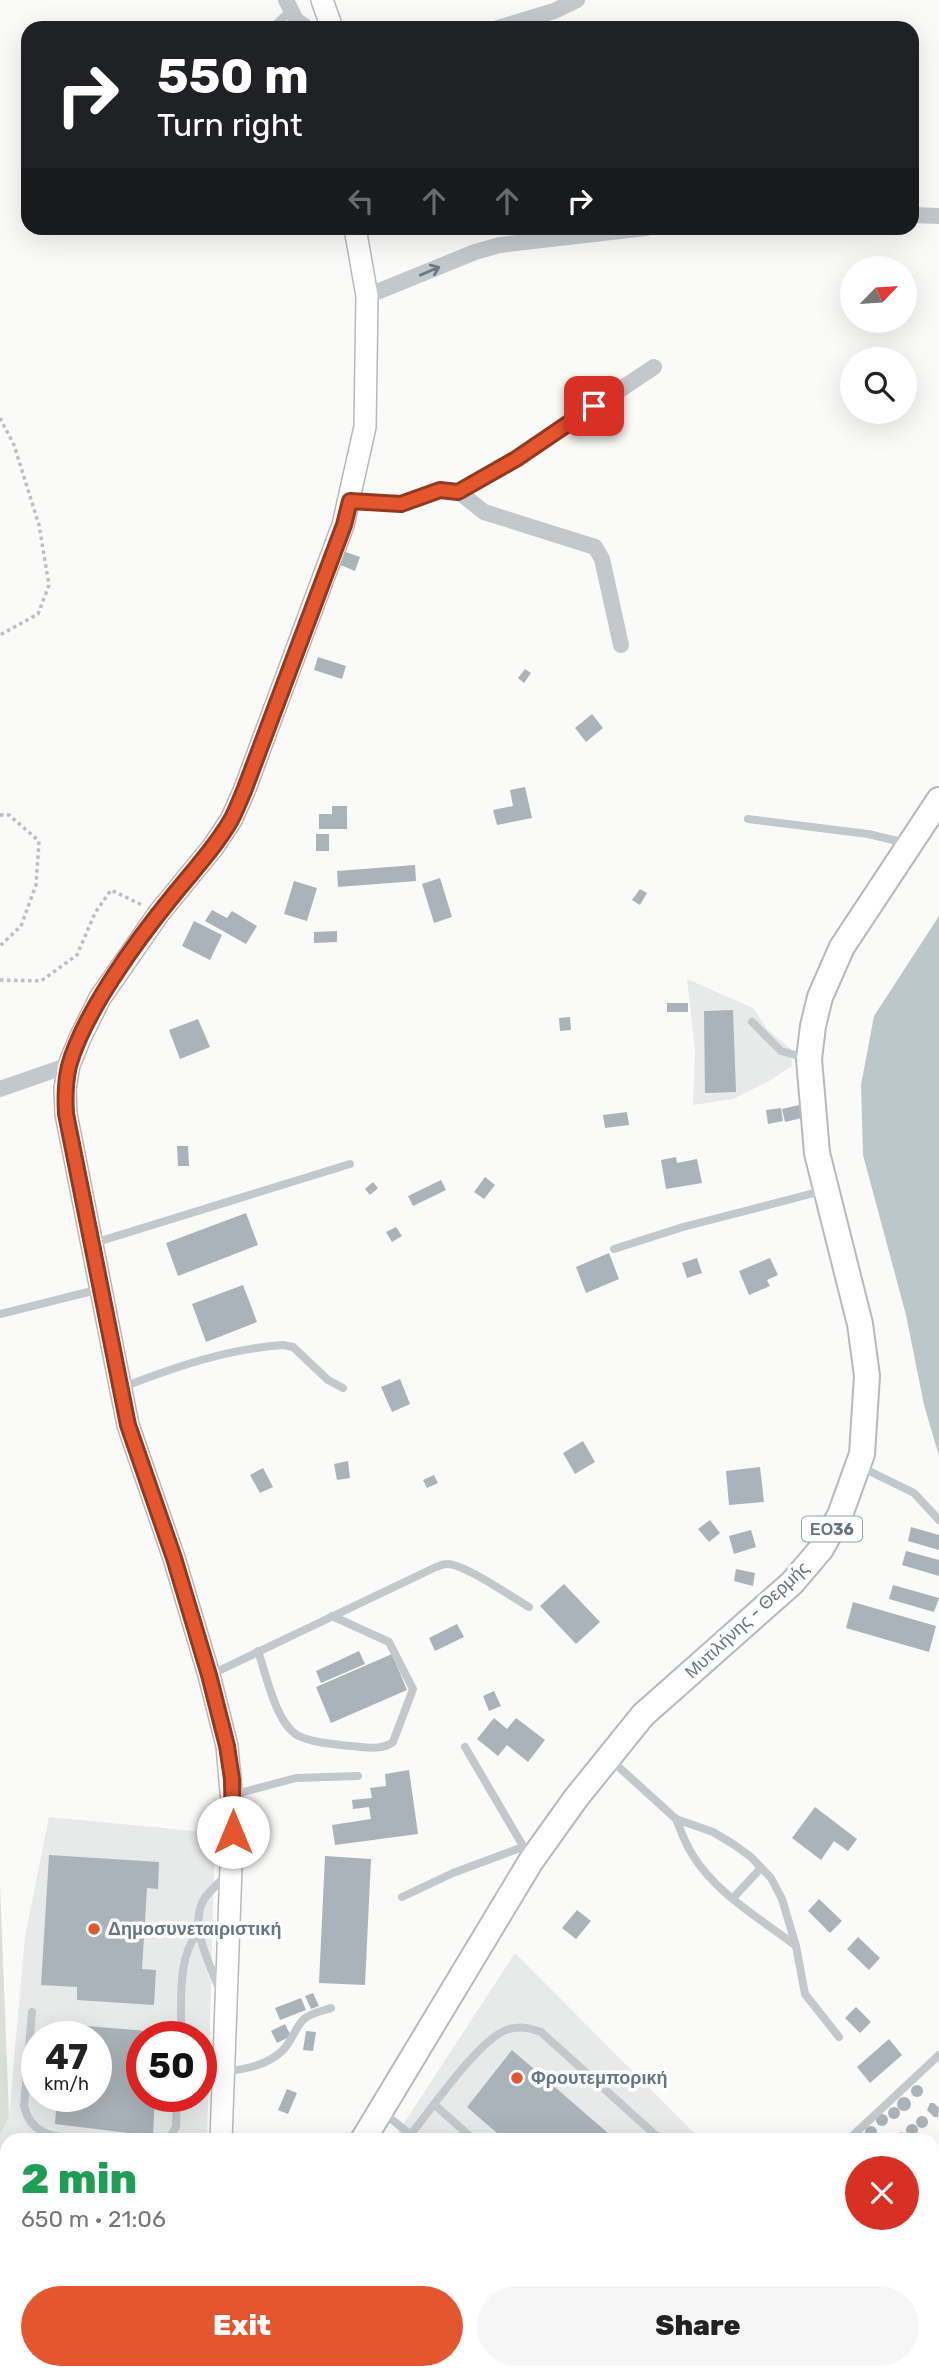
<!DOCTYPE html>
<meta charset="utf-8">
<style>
body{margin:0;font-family:Rubik,sans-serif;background:#f6f6f6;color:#222;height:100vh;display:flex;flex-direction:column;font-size:26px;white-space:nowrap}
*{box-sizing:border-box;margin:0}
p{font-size:23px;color:#767676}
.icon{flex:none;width:38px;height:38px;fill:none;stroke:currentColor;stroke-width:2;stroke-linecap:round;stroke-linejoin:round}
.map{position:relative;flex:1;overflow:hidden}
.sheet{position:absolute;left:0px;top:2133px;width:940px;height:247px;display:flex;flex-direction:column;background:#fff;border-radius:21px 21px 0 0;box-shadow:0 7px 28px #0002}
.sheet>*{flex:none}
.top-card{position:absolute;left:21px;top:21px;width:898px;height:214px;border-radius:21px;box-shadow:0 7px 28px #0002;background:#202124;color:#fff;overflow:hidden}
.needle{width:46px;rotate:65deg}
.buttons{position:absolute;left:840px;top:256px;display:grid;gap:14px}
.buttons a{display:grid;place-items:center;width:77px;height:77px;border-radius:50%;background:#fff;box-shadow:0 7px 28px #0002;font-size:35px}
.speed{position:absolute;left:21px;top:2021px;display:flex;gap:14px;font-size:35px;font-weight:700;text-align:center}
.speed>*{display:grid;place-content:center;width:91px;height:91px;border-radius:50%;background:#fff;box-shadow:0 7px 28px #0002;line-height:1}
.speed small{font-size:18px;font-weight:400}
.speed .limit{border:10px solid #d22;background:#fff;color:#111}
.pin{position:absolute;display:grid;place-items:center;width:60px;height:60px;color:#fff;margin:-30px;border-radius:14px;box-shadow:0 4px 10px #0006}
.me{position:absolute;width:77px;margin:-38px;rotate:0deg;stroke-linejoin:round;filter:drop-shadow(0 0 5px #0008)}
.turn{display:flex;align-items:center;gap:24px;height:147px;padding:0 21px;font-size:32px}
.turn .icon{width:91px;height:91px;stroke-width:2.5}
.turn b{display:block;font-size:49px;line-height:60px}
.lanes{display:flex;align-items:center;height:66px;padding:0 21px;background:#0003;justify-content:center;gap:35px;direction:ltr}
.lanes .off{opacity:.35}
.round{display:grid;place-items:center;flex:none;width:74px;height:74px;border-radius:37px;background:#f6f6f6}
.headline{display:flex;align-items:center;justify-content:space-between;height:119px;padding:0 21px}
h1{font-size:42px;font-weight:800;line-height:52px;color:#1e9e55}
.button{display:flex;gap:14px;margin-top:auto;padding:14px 21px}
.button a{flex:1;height:80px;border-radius:42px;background:#e4572e;color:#fff;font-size:28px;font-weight:800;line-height:80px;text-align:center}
.button a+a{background:#f6f6f6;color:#222}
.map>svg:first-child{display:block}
.built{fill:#e8e9e9;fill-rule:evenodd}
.green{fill:#dadfd7}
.water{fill:#bbc7cb}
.building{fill:#aab3b9}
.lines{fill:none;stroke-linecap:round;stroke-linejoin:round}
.secondary-casing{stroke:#b3babf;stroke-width:24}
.primary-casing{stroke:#b5babe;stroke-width:28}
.path{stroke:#bbbfc2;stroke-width:3.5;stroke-dasharray:3.5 3.5;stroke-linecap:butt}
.lane{stroke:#c3c8cc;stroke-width:8}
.street{stroke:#c3c8cc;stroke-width:16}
.secondary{stroke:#fff;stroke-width:21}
.primary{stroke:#fff;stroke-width:24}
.oneway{stroke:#6a7a87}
.route-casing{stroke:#94391e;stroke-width:18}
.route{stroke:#e4572e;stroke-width:12}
.poi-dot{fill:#e4572e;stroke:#fff;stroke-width:2.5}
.labels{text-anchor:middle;stroke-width:7;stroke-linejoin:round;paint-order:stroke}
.shield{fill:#fff;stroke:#939fa8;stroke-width:2}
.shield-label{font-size:16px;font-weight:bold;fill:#657683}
.street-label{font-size:18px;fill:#657683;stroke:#fff}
.poi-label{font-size:18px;font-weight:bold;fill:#657683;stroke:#fff;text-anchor:start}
</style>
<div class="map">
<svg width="939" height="2379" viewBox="0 0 939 2379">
<rect width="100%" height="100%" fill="#fafaf8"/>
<g class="built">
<polygon points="687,979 753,1008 767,1029 791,1049 792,1066 769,1081 733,1099 693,1105 695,1050"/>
<path d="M49 1817 215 1833 207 2140H7V2373H187L185 2379H0V2135L9 2116 25 1936ZM37 2037H96V2096H37ZM142 2037H201V2096H142Z"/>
<polygon points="515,1953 701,2140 393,2140"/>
<polygon points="244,2373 563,2373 560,2379 241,2379"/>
<polygon points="694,2373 825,2373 818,2379 701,2379"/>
</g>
<g class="green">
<polygon points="0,1884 9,2116 0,2135"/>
<polygon points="567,2373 658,2373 665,2379 564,2379"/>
</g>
<polygon class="water" points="939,916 939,1456 924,1405 906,1315 863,1155 861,1085 874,1016"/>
<g class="building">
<polygon points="343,551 360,557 355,571 338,564"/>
<polygon points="318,657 346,666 342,679 314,670"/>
<polygon points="525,669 531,673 524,683 518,678"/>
<polygon points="592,714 603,728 586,742 575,728"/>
<polygon points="525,787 532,818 497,825 493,810 513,806 510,790"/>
<polygon points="332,806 347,806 347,829 319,829 319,814 332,814"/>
<rect x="316" y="834" width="13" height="17"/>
<polygon points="415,865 416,881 338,887 337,871"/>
<polygon points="440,878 452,917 434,923 422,884"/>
<polygon points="294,881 317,888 307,921 284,914"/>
<polygon points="640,889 647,893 640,905 632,900"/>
<polygon points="212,910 227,918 232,911 257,926 246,944 205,921"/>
<polygon points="194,921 222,935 210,960 182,946"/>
<polygon points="337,931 337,942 314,943 314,932"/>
<rect x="667" y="1003" width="21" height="9"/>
<polygon points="733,1010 736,1092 705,1093 704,1011"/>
<polygon points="570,1017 571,1030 560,1031 559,1018"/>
<polygon points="198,1019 210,1047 180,1059 169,1030"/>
<polygon points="799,1105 802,1118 785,1122 782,1109"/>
<polygon points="781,1108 783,1121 768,1124 766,1110"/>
<polygon points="627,1112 629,1125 605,1128 603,1115"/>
<polygon points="177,1146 188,1146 189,1166 178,1166"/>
<polygon points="676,1157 677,1163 697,1159 702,1183 666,1189 661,1160"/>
<polygon points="485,1177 495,1185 484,1199 474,1192"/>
<polygon points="441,1180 446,1190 413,1206 408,1196"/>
<polygon points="373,1182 378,1188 370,1195 365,1189"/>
<polygon points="246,1213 258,1245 178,1276 166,1243"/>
<polygon points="396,1227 402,1236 392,1242 386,1232"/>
<polygon points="609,1253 619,1279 586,1293 576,1267"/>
<polygon points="697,1258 702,1273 687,1278 682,1263"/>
<polygon points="770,1258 778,1275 767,1280 770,1286 749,1295 739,1271"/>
<polygon points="243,1285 257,1322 206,1342 192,1304"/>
<polygon points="400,1379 410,1404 392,1412 381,1387"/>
<polygon points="583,1441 595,1462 575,1474 563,1453"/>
<polygon points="348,1461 350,1478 337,1480 334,1464"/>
<polygon points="760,1467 764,1502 729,1505 726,1471"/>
<polygon points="263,1468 273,1487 260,1493 250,1475"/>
<polygon points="434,1475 438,1483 427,1488 423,1480"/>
<polygon points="710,1520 720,1533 709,1542 698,1529"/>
<polygon points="911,1527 939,1535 939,1550 908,1541"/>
<polygon points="751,1530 756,1547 734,1554 729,1536"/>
<polygon points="906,1551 939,1560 939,1576 902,1565"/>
<polygon points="736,1569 755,1573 753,1586 734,1581"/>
<polygon points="564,1584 600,1622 576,1644 540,1606"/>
<polygon points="893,1585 939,1598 934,1612 889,1599"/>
<polygon points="853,1602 936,1626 929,1652 846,1628"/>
<polygon points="457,1624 464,1637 435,1651 429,1638"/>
<polygon points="359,1651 365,1664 321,1683 316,1671"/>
<polygon points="392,1654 407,1690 331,1723 316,1687"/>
<polygon points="494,1691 501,1706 489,1711 483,1696"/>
<polygon points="494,1718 507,1729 516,1718 545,1740 528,1762 507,1745 498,1756 477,1739"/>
<polygon points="409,1770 418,1834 335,1845 332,1825 371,1819 369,1807 353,1809 352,1800 372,1798 370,1788 386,1786 385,1774"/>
<polygon points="815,1807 857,1839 848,1851 834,1841 821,1860 792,1838"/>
<polygon points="49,1855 159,1862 158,1889 147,1888 142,1969 156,1970 154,2005 77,2000 77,1987 41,1985"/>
<polygon points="325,1856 371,1859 365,1985 319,1983"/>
<polygon points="819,1899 842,1921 830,1933 808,1911"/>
<polygon points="577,1910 591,1921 576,1939 562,1928"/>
<polygon points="858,1937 880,1958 869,1970 847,1949"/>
<polygon points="313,1993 319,2006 311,2009 305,1996"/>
<polygon points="301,1998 306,2010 280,2020 275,2008"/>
<polygon points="856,2007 871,2022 860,2033 845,2018"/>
<polygon points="62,2024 159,2032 158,2037 142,2037 142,2096 155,2096 153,2136 55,2124 57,2096 96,2096 96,2037 61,2037"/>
<polygon points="285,2024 291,2036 277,2043 271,2031"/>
<polygon points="306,2031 316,2032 313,2051 303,2050"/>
<polygon points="889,2039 902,2055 870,2083 857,2067"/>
<polygon points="512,2050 616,2140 505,2140 467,2107"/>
<circle cx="917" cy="2091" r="6"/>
<polygon points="287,2089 297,2093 288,2114 278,2110"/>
<circle cx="904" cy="2104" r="7"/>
<polygon points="930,2103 934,2103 939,2108 938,2117 934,2117 927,2110"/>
<circle cx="894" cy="2113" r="6"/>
<circle cx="882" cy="2120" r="6"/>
<circle cx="922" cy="2122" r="6"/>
<circle cx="912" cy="2130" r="6"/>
<circle cx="871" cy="2132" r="6"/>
<polygon points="902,2132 909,2140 896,2140 895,2135"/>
<polygon points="7,2339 7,2373 88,2373 85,2379 0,2379 0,2355"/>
<polygon points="569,2373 596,2373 594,2379 567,2379"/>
</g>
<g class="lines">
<g class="secondary-casing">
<g id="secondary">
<polyline points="322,0 332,28"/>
<polyline points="221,2140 233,1813 227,1746 209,1675 174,1558 128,1425 66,1114 65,1089 69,1065 80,1038 100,998 159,913 213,847 231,820 244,791 343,525 365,427 367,296 355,228"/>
</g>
</g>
<g class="primary-casing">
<g id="primary">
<polyline points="363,2140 531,1861 576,1798 643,1715 792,1583 821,1549 840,1515 862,1454 867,1376 860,1324 817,1153 809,1059 813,1026 820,997 842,947 939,800"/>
<polyline points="225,2379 228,2373"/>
</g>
</g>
<g class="path">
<polyline points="0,418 14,445 39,525 49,585 38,614 0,635"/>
<polyline points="0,815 9,815 39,841 36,885 21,926 0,946"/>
<polyline points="0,980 41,981 77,955 95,913 111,890 142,905"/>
</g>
<g class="lane">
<polyline points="272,28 290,11"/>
<polyline points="748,819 868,834 906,843"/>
<polyline points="752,1022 781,1051 806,1058"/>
<polyline points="94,1243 350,1164"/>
<polyline points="614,1249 683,1227 822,1191"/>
<polyline points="0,1314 100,1289"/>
<path d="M123 1387C175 1367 227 1349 283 1345L293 1347 328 1380 343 1388"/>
<polyline points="861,1467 914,1493 939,1520"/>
<path d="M258 1651C266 1674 276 1723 297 1735 312 1743 333 1744 351 1746 365 1747 381 1751 393 1742L413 1689 389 1642 332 1616"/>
<path d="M212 1674 436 1567C439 1566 443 1564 447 1564 463 1563 513 1598 529 1607"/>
<polyline points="465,1747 530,1858"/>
<polyline points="611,1760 676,1819 713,1832 733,1844 751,1857 771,1878 782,1899 796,1946 805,1994 839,2037"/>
<polyline points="232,1795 296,1778 358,1776"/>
<path d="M676 1819C681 1831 685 1843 692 1854 715 1893 761 1919 796 1946"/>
<polyline points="402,1897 453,1873 523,1847"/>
<polyline points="733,1898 761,1868"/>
<path d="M219 1989C210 1962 188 1927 204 1899 210 1890 219 1883 227 1875"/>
<path d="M32 2012 24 2106C31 2136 56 2137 82 2140"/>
<path d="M181 2037C182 2003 176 1958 199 1931"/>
<path d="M224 2072C245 2069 266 2066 282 2051 292 2042 295 2027 304 2019 311 2013 322 2011 331 2008"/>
<polyline points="435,2105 474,2140"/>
<polyline points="384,2113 417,2140"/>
<path d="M410 2135C432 2109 480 2037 509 2029 521 2026 530 2028 541 2032L661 2140"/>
<polyline points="168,2140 176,2127 177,2096"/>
<polyline points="848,2140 939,2055"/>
<polyline points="0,2219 7,2209"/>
<polyline points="0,2313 7,2316"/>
<polyline points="933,2322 939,2328"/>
<polyline points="120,2373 125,2379"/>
<polyline points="677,2373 685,2379"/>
<polyline points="759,2373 775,2373"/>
<polyline points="178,2379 181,2373"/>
<polyline points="548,2379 551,2373"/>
<polyline points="845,2379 853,2373"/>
</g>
<g class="street">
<polyline points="286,0 296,20 307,28"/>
<polyline points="498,28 554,11 577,0"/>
<polyline points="912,215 939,216"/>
<polyline points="367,296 475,252 500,245 646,228"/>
<polyline points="459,492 516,459 654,367"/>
<polyline points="350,501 402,504 440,490 449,490 459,492 484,512 595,547 602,559 621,645"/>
<polyline points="0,1089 69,1065"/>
</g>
<use href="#secondary" class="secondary"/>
<use href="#primary" class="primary"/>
</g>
<defs><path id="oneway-shaft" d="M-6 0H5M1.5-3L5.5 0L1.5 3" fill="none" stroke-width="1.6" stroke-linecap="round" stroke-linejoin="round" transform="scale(1.75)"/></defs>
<use class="oneway" href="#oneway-shaft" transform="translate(430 271) rotate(-23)"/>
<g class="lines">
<g class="route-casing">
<path id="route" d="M233 1832 232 1779 227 1746 209 1675 174 1558 128 1425 66 1114C65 1098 65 1083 69 1066 83 1014 137 940 172 897 192 872 215 848 231 820 236 811 240 800 244 791L344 525 350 501 401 504 440 490 458 492 516 459 594 406"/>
</g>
<use href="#route" class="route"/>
</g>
<g class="poi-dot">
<circle cx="94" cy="1929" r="7"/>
<circle cx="517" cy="2078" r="7"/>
</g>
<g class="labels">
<rect class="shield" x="802" y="1516.5" width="60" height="25" rx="5"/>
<g class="shield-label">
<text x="832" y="1535">ΕΟ36</text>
</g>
<g class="street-label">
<text transform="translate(747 1620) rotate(-43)" y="6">Μυτιλήνης - Θερμής</text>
</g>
<g class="poi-label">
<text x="108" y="1935">Δημοσυνεταιριστική</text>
<text x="531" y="2084">Φρουτεμπορική</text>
</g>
</g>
</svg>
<div class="buttons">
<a><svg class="needle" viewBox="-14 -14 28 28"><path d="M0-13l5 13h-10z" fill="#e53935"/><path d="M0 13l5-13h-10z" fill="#767676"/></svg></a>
<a><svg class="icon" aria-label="search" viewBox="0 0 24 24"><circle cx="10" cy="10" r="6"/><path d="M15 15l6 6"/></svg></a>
</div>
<div class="speed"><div>47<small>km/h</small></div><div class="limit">50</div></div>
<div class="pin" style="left:594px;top:406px;background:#d93025"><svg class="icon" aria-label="arrive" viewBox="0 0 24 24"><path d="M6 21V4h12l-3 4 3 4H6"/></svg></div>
<svg class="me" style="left:233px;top:1832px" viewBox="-20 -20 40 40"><circle r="19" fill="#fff"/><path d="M0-13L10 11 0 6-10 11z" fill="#e4572e"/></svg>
<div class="top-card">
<div class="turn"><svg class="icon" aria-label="right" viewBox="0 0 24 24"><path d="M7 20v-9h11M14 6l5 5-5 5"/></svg><div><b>550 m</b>Turn right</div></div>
<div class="lanes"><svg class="icon off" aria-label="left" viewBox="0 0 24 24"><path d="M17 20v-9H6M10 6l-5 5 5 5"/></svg><svg class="icon off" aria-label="ahead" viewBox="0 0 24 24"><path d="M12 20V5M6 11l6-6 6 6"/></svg><svg class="icon off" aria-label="ahead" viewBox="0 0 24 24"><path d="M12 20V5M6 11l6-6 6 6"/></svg><svg class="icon" aria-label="right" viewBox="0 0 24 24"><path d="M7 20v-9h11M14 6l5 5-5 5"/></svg></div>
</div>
<section class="sheet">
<div class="headline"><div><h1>2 min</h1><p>650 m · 21:06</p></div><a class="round" style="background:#d93025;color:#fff"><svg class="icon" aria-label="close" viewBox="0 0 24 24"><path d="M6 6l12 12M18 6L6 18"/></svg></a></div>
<div class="button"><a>Exit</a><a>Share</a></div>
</section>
</div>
